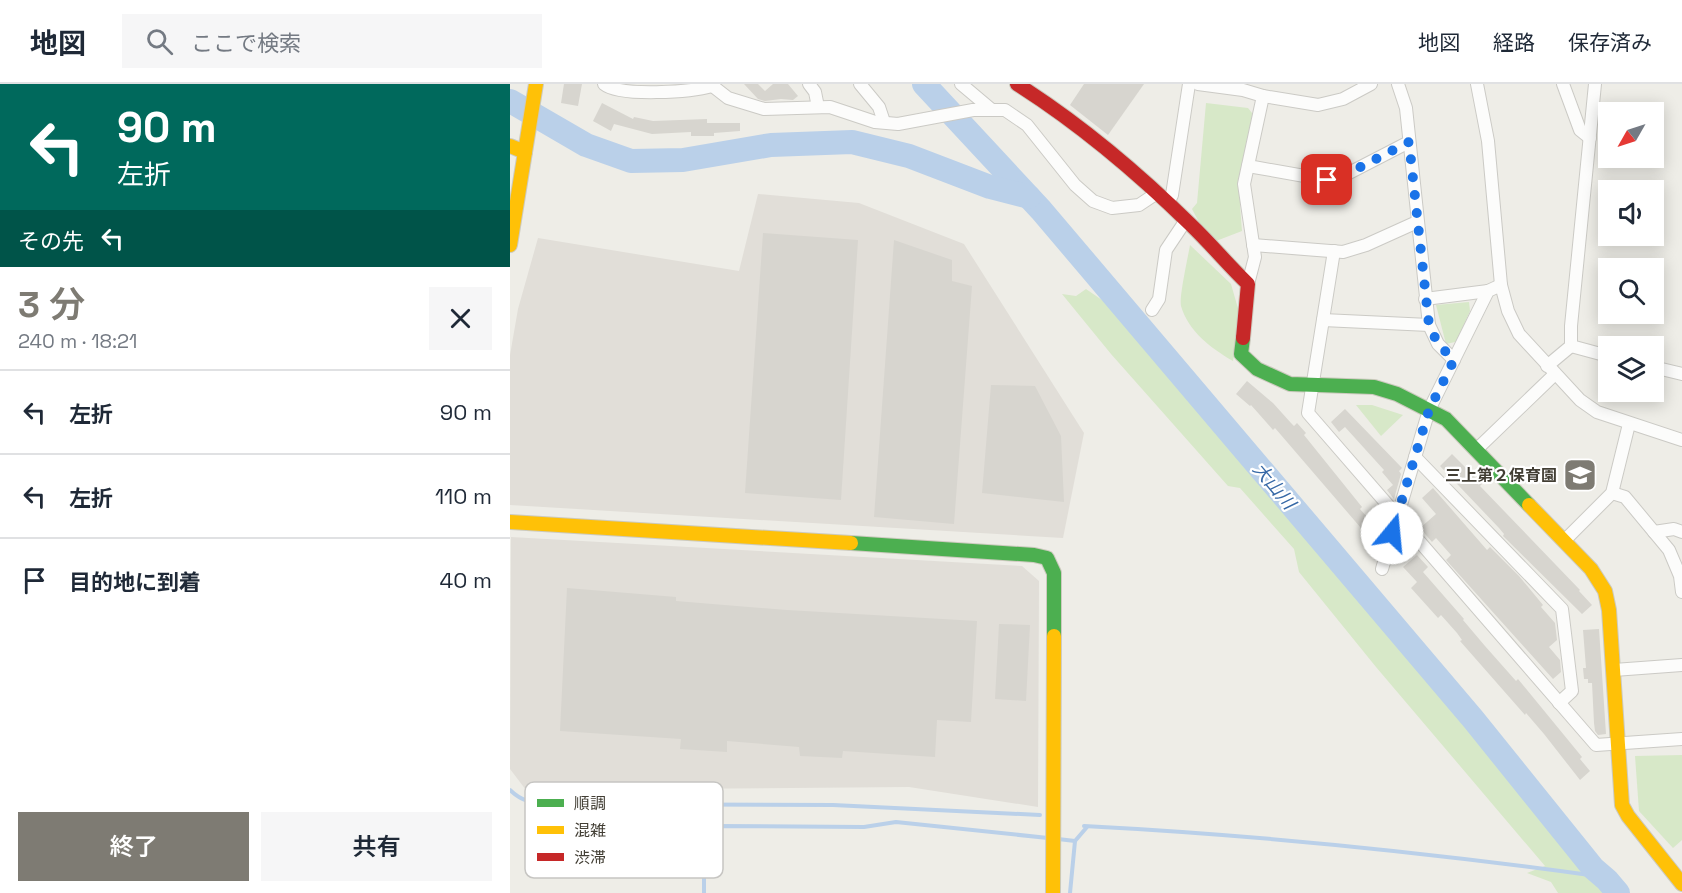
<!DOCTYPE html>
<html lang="ja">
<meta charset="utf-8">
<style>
body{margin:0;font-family:"Space Grotesk","Noto Sans JP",sans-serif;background:#f6f6f7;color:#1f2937;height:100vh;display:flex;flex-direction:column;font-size:22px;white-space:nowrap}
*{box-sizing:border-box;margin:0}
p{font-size:20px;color:#747a83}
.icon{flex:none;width:33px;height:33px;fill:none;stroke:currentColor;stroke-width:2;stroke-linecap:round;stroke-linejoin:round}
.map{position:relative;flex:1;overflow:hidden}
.drawer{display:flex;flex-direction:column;background:#fff;width:510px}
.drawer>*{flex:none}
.banner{background:#00695c;color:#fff;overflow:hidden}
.needle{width:39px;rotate:231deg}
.fabs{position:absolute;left:1088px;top:18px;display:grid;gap:12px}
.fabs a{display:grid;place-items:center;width:66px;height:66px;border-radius:0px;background:#fff;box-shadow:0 3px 15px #0003;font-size:30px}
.pin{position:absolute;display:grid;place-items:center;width:51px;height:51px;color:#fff;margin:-26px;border-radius:12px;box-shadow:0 3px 9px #0006}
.me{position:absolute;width:66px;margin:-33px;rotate:17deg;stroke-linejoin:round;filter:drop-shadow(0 0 4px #0008)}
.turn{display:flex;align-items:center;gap:21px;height:126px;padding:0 18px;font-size:27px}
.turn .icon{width:78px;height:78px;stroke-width:2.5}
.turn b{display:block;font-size:42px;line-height:51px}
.then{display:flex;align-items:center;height:57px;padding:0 18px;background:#0003;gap:12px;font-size:22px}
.round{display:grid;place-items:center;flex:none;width:63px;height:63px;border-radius:0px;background:#f6f6f7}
.overview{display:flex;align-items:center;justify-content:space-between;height:102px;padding:0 18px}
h1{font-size:36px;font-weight:600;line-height:45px;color:#7e7b73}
.button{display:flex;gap:12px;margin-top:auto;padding:12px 18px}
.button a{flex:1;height:69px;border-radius:0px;background:#7e7b73;color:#fff;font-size:24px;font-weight:600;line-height:69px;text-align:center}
.button a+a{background:#f6f6f7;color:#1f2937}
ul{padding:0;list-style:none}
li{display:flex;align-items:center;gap:18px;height:84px;padding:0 18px;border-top:2px solid #e0e1e3}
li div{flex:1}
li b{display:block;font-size:22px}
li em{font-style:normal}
header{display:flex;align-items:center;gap:36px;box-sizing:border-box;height:84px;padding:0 30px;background:#fff;border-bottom:2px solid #e0e1e3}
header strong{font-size:28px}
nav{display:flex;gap:33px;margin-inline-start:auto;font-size:21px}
.search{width:420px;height:54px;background:#f6f6f7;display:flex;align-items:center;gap:15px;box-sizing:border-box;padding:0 21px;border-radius:0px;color:#747a83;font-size:22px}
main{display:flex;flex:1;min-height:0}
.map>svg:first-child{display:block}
.industrial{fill:#e1ded8}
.green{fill:#d7e8c8}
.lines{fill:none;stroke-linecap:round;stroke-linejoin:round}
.stream{stroke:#bad0e9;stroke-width:4}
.river{stroke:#bad0e9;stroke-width:24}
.building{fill:#d7d5cf}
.street-casing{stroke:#cbcac5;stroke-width:14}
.fast-casing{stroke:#cccabe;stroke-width:16}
.slow-casing{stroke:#cccabe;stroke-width:16}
.jam-casing{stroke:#cccabe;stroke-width:16}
.street{stroke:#fcfcfb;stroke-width:12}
.fast{stroke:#4caf50;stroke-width:14}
.slow{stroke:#ffc107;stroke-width:14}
.jam{stroke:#c62828;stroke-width:14}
.route{stroke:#1a73e8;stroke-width:10;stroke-dasharray:0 18}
.labels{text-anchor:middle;stroke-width:4.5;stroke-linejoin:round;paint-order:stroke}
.poi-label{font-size:16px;font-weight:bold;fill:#423e34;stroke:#fff;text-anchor:end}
.water-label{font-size:18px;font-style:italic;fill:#3668a6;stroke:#fff}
.key{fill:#fff;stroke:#c6c5c2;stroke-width:1.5}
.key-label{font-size:16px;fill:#423e34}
</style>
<header>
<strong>地図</strong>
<div class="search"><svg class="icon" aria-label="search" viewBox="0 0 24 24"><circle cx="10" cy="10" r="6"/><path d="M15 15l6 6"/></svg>ここで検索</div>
<nav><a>地図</a><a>経路</a><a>保存済み</a></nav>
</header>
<main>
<section class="drawer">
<div class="banner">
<div class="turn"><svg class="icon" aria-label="left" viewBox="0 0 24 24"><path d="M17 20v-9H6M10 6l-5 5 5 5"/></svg><div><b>90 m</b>左折</div></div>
<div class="then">その先<svg class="icon" aria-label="left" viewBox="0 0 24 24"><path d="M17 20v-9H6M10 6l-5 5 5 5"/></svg></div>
</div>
<div class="overview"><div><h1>3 分</h1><p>240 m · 18:21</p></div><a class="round"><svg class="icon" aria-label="close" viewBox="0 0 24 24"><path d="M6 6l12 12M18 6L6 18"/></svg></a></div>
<ul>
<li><svg class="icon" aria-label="left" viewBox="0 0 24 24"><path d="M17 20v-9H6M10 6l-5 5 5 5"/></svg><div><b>左折</b></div><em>90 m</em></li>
<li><svg class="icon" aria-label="left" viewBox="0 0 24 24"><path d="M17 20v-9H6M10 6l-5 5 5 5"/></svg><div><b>左折</b></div><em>110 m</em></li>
<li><svg class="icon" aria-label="arrive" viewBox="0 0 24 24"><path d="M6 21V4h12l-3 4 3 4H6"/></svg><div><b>目的地に到着</b></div><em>40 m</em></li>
</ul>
<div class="button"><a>終了</a><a>共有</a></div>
</section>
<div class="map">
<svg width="1172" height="809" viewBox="0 0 1172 809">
<rect width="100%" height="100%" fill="#eeede7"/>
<g class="industrial">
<polygon points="248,110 349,119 454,160 574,349 553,454 0,421 0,271 8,225 28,154 229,187"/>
<polygon points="1,453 512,482 529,497 528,723 399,703 16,706 0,685"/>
</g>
<g class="green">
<polygon points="696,19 738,24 746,34 733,86 730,122 732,147 706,157 691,142 682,125 687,119"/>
<path d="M680 161 721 200 731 235 723 277C702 265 678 247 671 222 669 213 678 173 680 161Z"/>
<polygon points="576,205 640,249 1001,666 1092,778 1110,809 1048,809 1041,798 1017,789 1035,782 866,583 789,488 784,465 730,404 718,402 601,270 552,210 566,212"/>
<polygon points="959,218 960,227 948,254 945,258 936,260 926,221"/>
<polygon points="846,321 862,321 893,331 871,352"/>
<polygon points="1172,671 1172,756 1163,764 1129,727 1125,672"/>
</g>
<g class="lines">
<g class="stream">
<path d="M0 706C12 718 23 719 39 720L323 721 530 731"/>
<path d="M574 742C748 751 922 769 1094 793"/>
<polyline points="548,755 565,757"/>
<polyline points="194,809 194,770 196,750 206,742 354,743 386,738 538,754"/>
<polyline points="560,809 565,757 577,743"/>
</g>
<g class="river">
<polyline points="414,0 531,126 963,635 1083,784 1097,796 1108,809"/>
<polyline points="0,17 76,61 121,77 173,76 261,61 342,58 399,72 480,103 519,113"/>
</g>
</g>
<g class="building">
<polygon points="54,0 72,0 68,22 51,19"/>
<polygon points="234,0 248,0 255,7 263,0 278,0 288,12 283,16 271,15 255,17 248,15"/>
<polygon points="574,0 634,0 598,51 560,21"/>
<polygon points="92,19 123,35 124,33 143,37 197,35 197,39 230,39 230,47 204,49 204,52 181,52 181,48 142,50 104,40 101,47 83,37"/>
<polygon points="253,149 348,156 331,416 235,409"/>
<polygon points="384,156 442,176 442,197 462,202 444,440 364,433"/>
<polygon points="737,297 763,319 781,339 784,342 787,339 796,349 794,351 852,423 850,425 870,448 872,446 874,449 869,465 765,344 763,346 741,321 740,322 726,310"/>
<polygon points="481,301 525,302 551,352 554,418 472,409"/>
<polygon points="835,325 892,384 889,387 891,390 884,415 877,406 883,401 872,388 874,386 835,343 829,348 821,338"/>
<polygon points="942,370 972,400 970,402 1070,506 1069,507 1082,521 1072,530 993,452 994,450 989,444 930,382"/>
<polygon points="923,404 977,466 980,463 1009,492 1033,521 1031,523 1045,539 1047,556 1039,563 1050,576 1051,588 1043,595 936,476 941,471 926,454 922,458 910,444 926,430 912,414"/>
<polygon points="907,471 918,483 913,488 954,535 953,536 975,562 1006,597 1008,595 1072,673 1070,675 1080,687 1070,696 1034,650 1016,629 1015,631 950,557 952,556 947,549 931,531 928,534 901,504 907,498 893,483"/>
<polygon points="57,504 166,513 166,517 277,526 467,537 461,638 427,636 425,673 333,667 332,674 290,672 289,663 217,657 217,668 170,665 171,655 50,647"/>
<polygon points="489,540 520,541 516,617 485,615"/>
<polygon points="1089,545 1096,650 1088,651 1085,647 1084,639 1082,599 1078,599 1078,595 1074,595 1073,584 1076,584 1073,546"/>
</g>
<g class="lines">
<g class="street-casing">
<g id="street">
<path d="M94 0C110 13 182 8 202 2"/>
<polyline points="200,0 218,14 254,25 320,23 365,38 388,40 463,26 495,26 517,41 565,101 583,117 602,124 629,121 647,109"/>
<polyline points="299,0 305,8 308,23"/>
<polyline points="350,0 369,23 374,38"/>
<polyline points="451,0 482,26"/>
<polyline points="688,0 733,6 753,12 808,21 833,15 861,0"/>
<polyline points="888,0 896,24 919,241 928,260 944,276"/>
<polyline points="967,0 978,57 991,201 998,227 1009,250 1070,316 1087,328 1172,356"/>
<polyline points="1053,0 1070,46 1080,54"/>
<polyline points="738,82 817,96 839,89 899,58"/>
<polyline points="658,119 662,111 679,0"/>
<polyline points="743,161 833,168 856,161 907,138"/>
<polyline points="824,167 798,329 1086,661 1172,655"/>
<polyline points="738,200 745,173 734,100 753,12"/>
<polyline points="915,215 978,207"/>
<polyline points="642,226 649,215 656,166 676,136"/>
<polyline points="813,236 919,241"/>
<polyline points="1061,262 1098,272"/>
<polyline points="1037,282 1061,262 1061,242 1085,0"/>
<polyline points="1143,283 1172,290"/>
<polyline points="966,366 1045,290"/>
<polyline points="905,373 1052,525 1062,607 1049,619"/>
<polyline points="1102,409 1115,413 1159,466 1170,492 1172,508"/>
<polyline points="1144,448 1164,445 1172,448"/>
<polyline points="1054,457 1102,409 1119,340"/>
<polyline points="872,485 919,326 978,207 991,201"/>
<polyline points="1104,586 1172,581"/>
</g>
</g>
<g class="fast-casing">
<g id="fast">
<polyline points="733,254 731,270 747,285 780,300 864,303 887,310 936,335 1019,421"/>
<polyline points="341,459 524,471 537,474 544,489 544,552"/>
</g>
</g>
<g class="slow-casing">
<g id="slow">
<polyline points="0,62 15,68"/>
<polyline points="0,161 26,0"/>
<polyline points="1019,421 1081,485 1095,507 1099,526 1112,721 1118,732 1172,800"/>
<polyline points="0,438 341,459"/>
<polyline points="543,809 544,552"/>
</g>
</g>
<g class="jam-casing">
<path id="jam" d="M507 0C570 40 627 88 681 141 701 160 718 181 738 200L733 254"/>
</g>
<use href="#street" class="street"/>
<use href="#fast" class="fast"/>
<use href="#slow" class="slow"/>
<use href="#jam" class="jam"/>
</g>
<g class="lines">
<polyline class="route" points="817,96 839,89 899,58 919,241 928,260 944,276 919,326 882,449"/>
</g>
<defs>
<g id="school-square" transform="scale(1.725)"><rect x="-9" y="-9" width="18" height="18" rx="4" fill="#7e7b73" stroke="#fff"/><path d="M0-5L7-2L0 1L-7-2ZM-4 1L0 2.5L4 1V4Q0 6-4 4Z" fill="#fff"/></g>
</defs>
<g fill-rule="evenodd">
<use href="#school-square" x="1070" y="391"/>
</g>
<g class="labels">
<g class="poi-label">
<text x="1047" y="397">三上第２保育園</text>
</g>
<g class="water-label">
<text transform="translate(764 402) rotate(50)" y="6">大山川</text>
</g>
</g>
<rect x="15" y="698" width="198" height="96" rx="9" class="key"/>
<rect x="27" y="715" width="27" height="8" fill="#4caf50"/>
<rect x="27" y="742" width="27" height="8" fill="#ffc107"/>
<rect x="27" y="769" width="27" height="8" fill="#c62828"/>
<g class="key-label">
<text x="64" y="725">順調</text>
<text x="64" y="752">混雑</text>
<text x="64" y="779">渋滞</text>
</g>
</svg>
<div class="fabs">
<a><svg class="needle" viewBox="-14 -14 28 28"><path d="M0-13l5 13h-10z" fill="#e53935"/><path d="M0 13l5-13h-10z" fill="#747a83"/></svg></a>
<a><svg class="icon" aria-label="sound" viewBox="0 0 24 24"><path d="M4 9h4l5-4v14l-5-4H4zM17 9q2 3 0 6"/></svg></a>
<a><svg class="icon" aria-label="search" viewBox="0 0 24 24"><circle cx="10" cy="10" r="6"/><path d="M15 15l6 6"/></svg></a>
<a><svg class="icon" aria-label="layers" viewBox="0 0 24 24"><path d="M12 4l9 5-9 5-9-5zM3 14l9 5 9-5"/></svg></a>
</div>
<div class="pin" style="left:817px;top:96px;background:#d93025"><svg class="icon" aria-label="arrive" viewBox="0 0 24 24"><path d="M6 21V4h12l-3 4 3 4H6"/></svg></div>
<svg class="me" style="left:882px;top:449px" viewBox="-20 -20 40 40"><circle r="19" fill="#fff"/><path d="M0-13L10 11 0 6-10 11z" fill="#1a73e8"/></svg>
</div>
</main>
